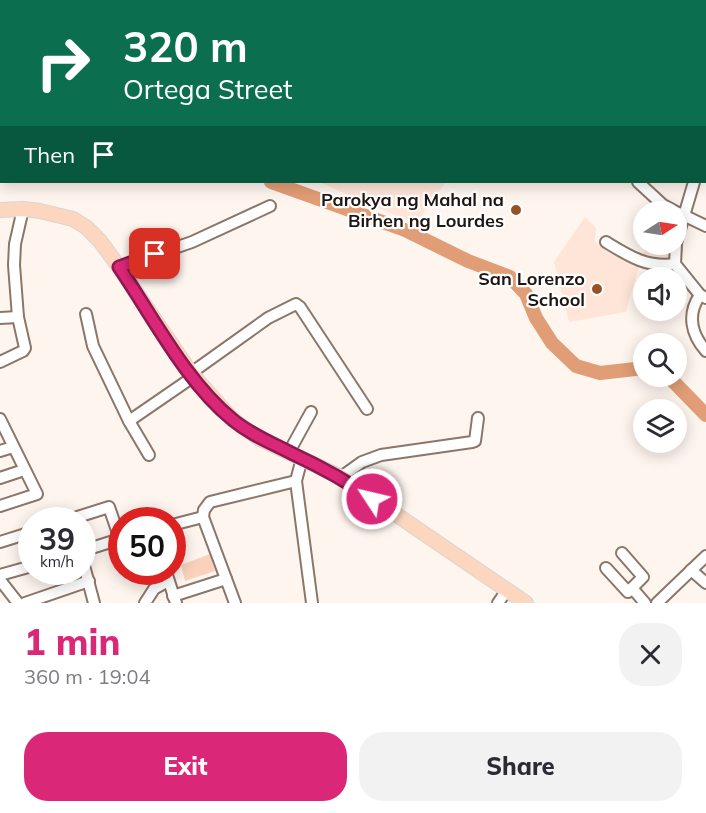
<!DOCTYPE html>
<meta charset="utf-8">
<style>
body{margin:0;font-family:Mulish,sans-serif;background:#f2f2f3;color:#2b2b33;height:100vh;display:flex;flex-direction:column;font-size:22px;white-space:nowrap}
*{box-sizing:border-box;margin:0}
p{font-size:20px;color:#7c7c81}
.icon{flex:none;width:33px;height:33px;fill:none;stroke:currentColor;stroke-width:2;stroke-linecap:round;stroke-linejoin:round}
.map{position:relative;height:603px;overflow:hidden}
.sheet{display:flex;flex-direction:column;background:#fff;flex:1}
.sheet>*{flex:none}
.hud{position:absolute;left:0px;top:0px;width:706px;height:183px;box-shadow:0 3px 15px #0003;background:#0b6e4f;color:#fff;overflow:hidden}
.needle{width:39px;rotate:78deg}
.buttons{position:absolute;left:633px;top:201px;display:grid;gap:12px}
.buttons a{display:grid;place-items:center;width:54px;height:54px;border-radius:50%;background:#fff;box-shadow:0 3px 15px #0003;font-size:30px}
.speed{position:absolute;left:18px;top:507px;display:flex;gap:12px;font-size:30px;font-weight:700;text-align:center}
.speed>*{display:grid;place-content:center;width:78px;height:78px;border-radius:50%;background:#fff;box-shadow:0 3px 15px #0003;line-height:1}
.speed small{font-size:15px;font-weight:400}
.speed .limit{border:9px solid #d22;background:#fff;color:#111}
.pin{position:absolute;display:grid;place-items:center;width:51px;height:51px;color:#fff;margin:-26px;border-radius:12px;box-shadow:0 3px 9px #0006}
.me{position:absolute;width:66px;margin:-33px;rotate:305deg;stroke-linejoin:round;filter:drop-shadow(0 0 4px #0008)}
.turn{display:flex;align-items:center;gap:21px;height:126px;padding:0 24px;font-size:27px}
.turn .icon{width:78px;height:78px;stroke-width:2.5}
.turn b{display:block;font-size:42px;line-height:51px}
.then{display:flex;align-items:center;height:57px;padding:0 24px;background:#0003;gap:12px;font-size:22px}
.round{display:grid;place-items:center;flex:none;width:63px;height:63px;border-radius:24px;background:#f2f2f3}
.headline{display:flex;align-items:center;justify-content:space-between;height:102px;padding:0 24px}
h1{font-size:36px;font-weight:800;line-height:45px;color:#db2777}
.primary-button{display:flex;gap:12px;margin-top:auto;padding:12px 24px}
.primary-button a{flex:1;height:69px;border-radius:24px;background:#db2777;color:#fff;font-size:24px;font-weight:800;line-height:69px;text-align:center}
.primary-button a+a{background:#f2f2f3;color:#2b2b33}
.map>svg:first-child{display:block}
.built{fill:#fee5d7}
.green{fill:#fad2bb}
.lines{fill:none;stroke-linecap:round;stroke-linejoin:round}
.river{stroke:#e19d75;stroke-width:14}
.minor-casing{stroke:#8b766a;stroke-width:14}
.major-casing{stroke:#d7d5d4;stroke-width:16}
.minor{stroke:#fff;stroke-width:10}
.major{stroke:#fdd6c0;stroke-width:14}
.route-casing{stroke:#8e194d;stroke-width:15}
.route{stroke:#db2777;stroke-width:10}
.poi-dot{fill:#965225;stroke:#fff;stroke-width:2}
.labels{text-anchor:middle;stroke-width:4.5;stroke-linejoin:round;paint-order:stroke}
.poi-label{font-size:18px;font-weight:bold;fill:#1f1612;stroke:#fff;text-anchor:end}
</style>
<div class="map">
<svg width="706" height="603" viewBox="0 0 706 603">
<rect width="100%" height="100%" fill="#fff5ef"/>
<g class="built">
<polygon points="0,0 432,0 434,1 2,2 1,78"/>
<polygon points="319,182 446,182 415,224"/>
<polygon points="585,217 596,228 595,241 603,249 639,266 626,312 569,322 554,262"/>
<polygon points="646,245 672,245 671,259 659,260 643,255"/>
</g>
<polygon class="green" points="210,554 215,571 185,581 181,565"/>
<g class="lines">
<g class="river">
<polyline points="0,89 2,90"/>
<polyline points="271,182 405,230 468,261 510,277 526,294 536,318 552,343 576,366 600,373 644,368"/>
<polyline points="668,376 706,415"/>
</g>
<g class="minor-casing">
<g id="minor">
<polyline points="451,0 452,2"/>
<polyline points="540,0 542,2"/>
<polyline points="705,41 706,42"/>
<polyline points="705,78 706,76"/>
<polyline points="705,173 706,172"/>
<polyline points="638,182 663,205 676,212"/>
<polyline points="679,213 706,226"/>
<path d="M606 242C629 256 647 268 675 264"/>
<polyline points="676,243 694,182"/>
<polyline points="676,244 675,264 700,295 706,298"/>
<polyline points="119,267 192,242 270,206"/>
<path d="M700 295C687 314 691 334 706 351"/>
<polyline points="86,314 93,346 129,421 193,377"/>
<polyline points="0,318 18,317"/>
<polyline points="0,362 23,351 25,348 18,317 14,265 15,244 23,209"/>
<polyline points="191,373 268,318 296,304 300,307 367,409"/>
<polyline points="0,419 37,494 0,506"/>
<polyline points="129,421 149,455"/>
<polyline points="0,451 13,447"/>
<polyline points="289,452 311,412"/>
<polyline points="302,458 296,481 312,603"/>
<polyline points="341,477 362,462 381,455 472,442 475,441 478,418"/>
<polyline points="0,478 24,470"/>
<polyline points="203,517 204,510 210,502 296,481"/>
<polyline points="68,520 109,507 120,539 82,551"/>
<polyline points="172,525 203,517 235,603"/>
<polyline points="0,542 32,532"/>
<polyline points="82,558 94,603"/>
<polyline points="606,568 628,592 643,577 622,553"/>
<polyline points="691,570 706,583"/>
<polyline points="166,572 176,603"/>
<polyline points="0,575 32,566"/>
<polyline points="0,580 18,603"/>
<polyline points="632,588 645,603"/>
<polyline points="173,596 226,579"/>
<polyline points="25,603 89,581"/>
<polyline points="145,603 154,589 168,581"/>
<polyline points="498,603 507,590"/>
<polyline points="657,603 706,556"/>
</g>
</g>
<g class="major-casing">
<polyline id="major" points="0,210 23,209 40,211 73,219 86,227 100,241 119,267 191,373 233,420 260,439 341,477 526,603"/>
</g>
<use href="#minor" class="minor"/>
<use href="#major" class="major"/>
</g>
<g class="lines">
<g class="route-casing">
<path id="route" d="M155 254 119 267C153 317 186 382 233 420 251 435 272 443 293 454 321 467 347 481 372 499"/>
</g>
<use href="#route" class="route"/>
</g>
<g class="poi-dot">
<circle cx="516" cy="210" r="6"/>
<circle cx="597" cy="289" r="6"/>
</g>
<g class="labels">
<g class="poi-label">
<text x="504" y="206">Parokya ng Mahal na<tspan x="504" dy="21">Birhen ng Lourdes</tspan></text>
<text x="585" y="285">San Lorenzo<tspan x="585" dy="21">School</tspan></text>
</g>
</g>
</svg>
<div class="buttons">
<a><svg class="needle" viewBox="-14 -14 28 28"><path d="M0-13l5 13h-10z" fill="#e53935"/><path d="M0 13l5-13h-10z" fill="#7c7c81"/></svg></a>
<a><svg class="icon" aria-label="sound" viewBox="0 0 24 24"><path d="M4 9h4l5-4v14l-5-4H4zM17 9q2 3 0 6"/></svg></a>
<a><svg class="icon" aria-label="search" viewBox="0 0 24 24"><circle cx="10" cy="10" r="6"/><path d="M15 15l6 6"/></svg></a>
<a><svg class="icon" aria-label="layers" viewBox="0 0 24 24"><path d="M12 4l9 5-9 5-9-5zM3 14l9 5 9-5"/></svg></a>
</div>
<div class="speed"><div>39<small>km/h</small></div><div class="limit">50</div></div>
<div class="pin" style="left:155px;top:254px;background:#d93025"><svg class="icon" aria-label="arrive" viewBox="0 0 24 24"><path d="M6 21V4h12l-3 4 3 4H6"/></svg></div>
<svg class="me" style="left:372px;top:499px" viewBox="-20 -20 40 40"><circle r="17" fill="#db2777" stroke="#fff" stroke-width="3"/><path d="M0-11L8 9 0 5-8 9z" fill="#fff"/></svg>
<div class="hud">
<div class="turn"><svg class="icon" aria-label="right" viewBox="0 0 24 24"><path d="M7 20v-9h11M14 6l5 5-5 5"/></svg><div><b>320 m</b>Ortega Street</div></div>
<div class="then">Then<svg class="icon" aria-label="arrive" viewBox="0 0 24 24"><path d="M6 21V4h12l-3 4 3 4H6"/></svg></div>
</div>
</div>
<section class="sheet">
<div class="headline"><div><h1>1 min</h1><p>360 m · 19:04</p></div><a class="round"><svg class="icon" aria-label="close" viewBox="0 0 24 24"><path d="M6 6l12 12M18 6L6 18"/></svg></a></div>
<div class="primary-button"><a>Exit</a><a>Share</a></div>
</section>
